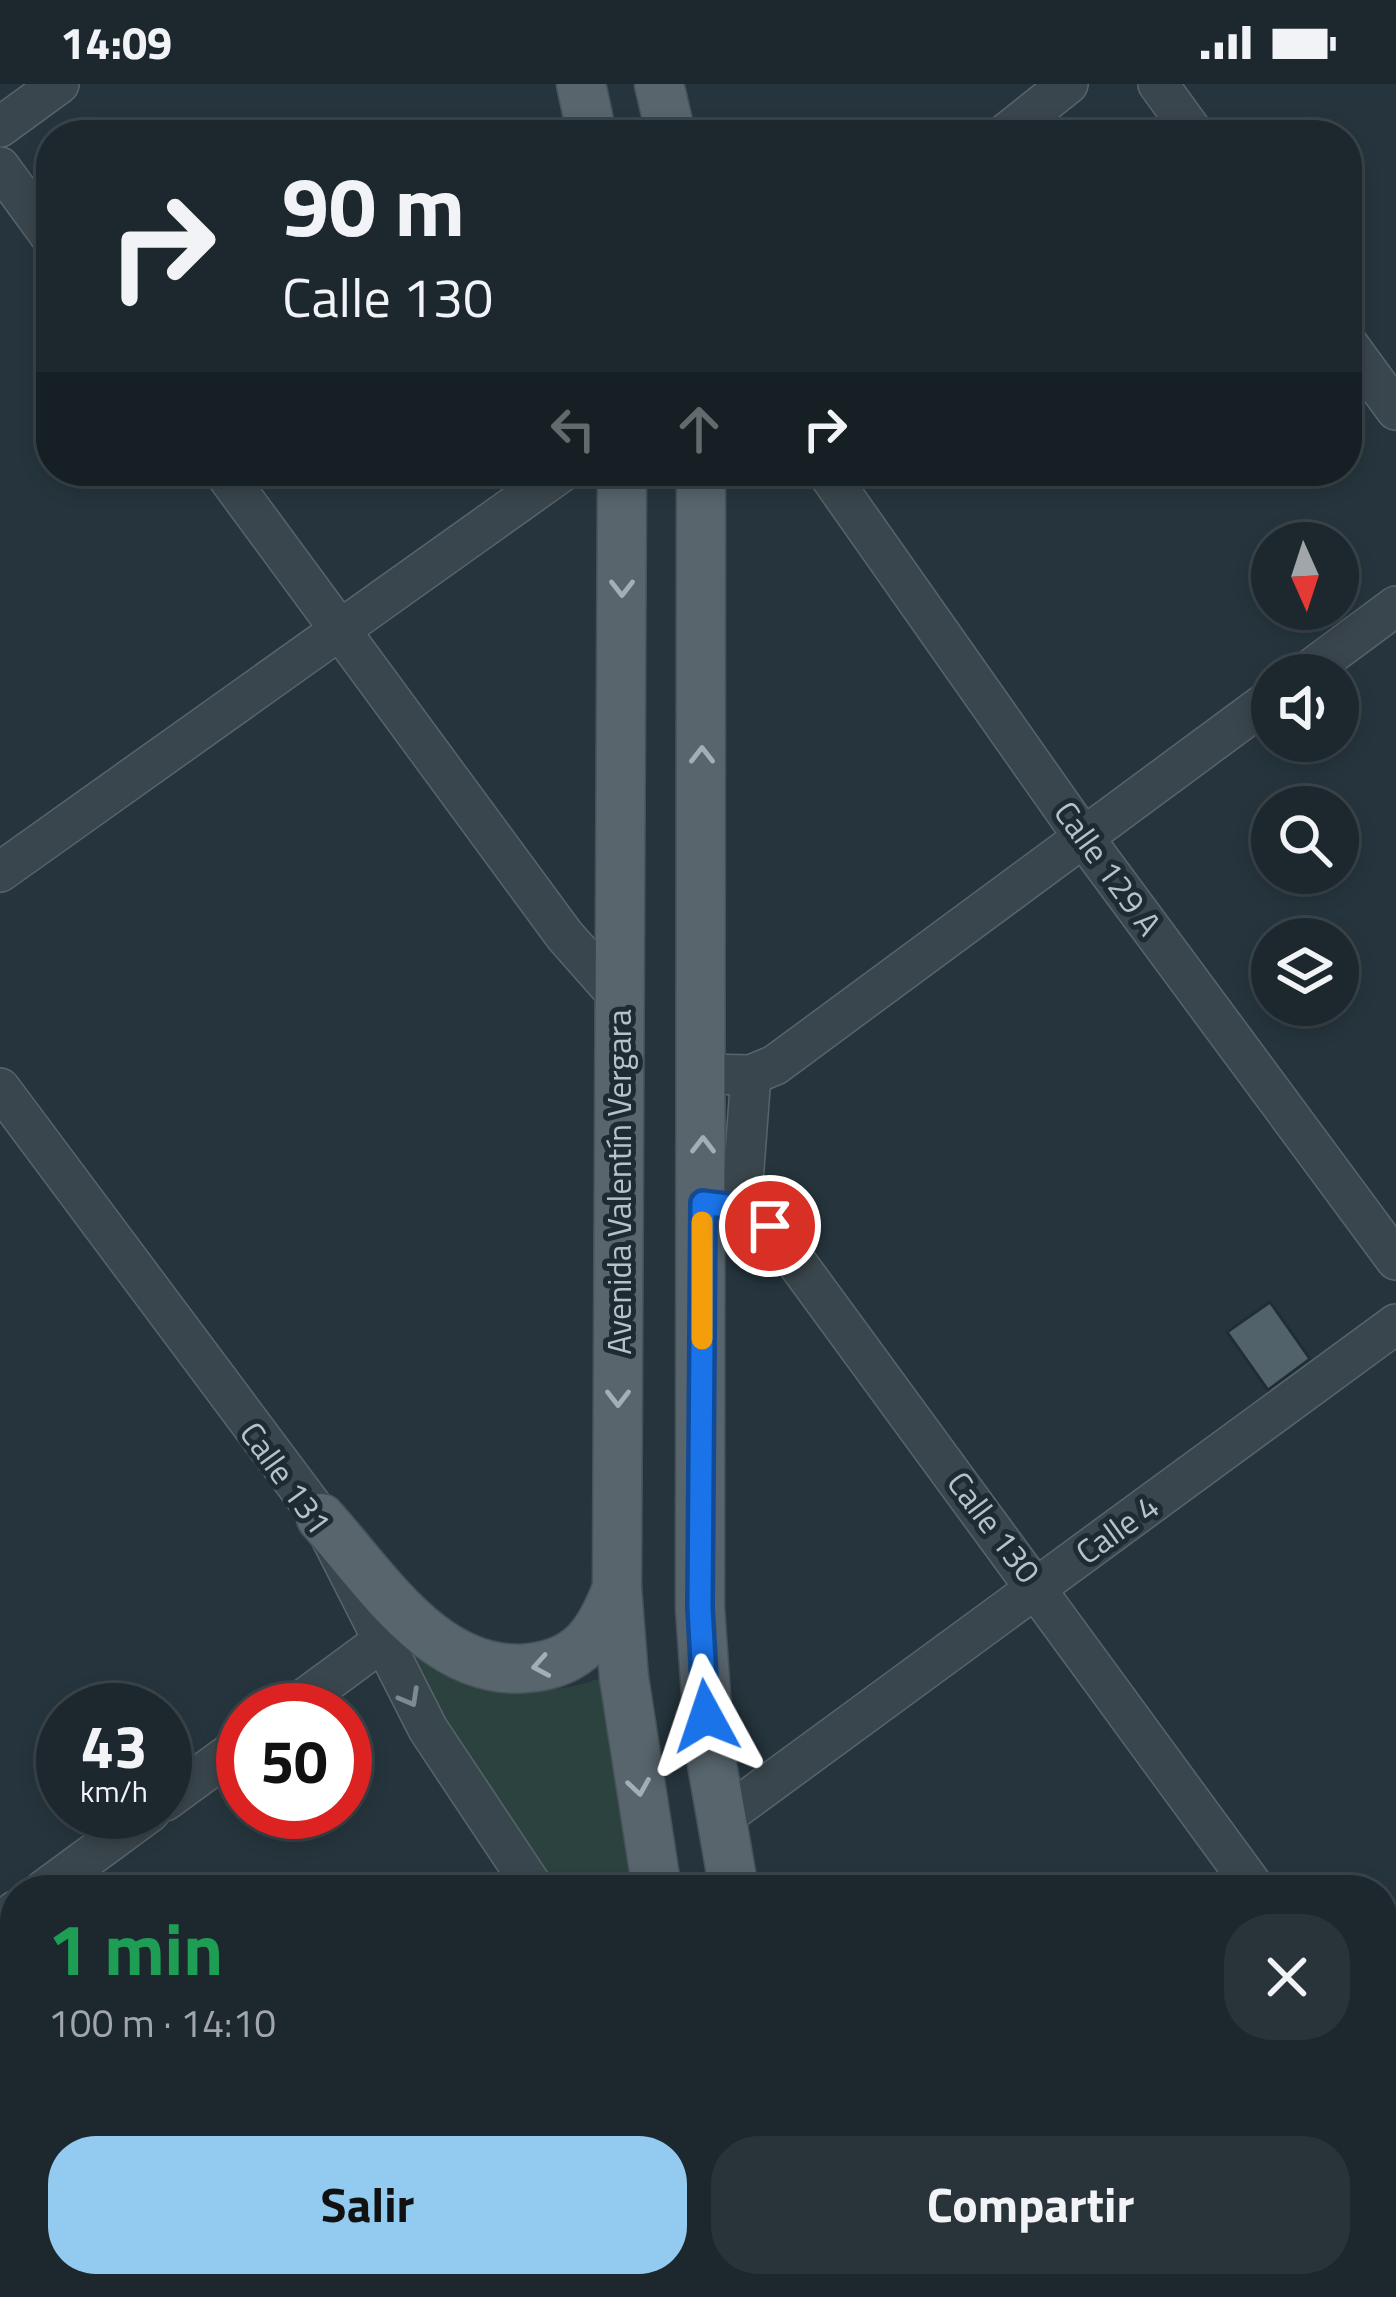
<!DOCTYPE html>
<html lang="es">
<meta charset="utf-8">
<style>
body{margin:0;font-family:"Titillium Web",sans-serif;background:#29343a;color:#f1f3f6;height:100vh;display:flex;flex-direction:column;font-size:45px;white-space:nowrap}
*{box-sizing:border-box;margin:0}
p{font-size:39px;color:#a0a6aa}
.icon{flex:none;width:66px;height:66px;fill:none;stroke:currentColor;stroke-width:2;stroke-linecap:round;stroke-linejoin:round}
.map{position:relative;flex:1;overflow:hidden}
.panel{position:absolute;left:0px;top:1791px;width:1398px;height:423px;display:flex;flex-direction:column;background:#1c282e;border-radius:48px 48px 0 0;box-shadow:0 6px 18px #0003,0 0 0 3px #3a444a}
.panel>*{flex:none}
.top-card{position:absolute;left:36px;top:36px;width:1326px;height:366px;border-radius:48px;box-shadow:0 6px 18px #0003,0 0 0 3px #3a444a;background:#1c282e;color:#f1f3f6;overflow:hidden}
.needle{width:78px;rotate:177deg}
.tools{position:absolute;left:1251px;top:438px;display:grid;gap:24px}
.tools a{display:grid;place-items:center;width:108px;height:108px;border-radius:50%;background:#1c282e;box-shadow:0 6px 18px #0003,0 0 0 3px #3a444a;font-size:60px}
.speed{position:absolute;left:36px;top:1599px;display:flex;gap:24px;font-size:60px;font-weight:700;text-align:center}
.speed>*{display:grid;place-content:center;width:156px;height:156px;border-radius:50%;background:#1c282e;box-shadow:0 6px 18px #0003,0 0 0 3px #3a444a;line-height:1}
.speed small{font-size:30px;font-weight:400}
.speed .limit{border:18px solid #d22;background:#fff;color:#111}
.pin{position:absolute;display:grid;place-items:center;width:102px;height:102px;color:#fff;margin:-51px;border:6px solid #fff;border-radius:50%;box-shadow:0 3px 12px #0007}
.me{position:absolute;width:132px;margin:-66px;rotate:355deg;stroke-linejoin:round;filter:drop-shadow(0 0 9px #0008)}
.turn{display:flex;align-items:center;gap:42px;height:252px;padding:0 48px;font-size:54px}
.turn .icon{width:156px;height:156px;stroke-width:2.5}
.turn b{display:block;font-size:84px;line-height:102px}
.lanes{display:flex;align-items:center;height:114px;padding:0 48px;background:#0003;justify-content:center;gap:60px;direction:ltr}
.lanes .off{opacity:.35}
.round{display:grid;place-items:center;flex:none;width:126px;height:126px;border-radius:48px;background:#29343a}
.overview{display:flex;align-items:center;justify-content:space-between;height:204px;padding:0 48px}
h1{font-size:72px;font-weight:700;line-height:90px;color:#1e9e55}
.button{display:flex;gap:24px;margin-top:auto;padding:24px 48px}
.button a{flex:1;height:138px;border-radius:48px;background:#93cbf0;color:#111;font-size:48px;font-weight:700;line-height:138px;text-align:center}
.button a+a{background:#29343a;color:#f1f3f6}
.status{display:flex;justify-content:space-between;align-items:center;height:84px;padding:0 60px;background:#1c282e;direction:ltr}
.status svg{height:33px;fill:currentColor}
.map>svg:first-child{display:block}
.green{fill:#2b423e}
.building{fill:#52626a;stroke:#212d34;stroke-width:3}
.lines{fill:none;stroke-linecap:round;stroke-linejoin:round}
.minor-casing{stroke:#58646b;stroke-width:42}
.major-casing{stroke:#465259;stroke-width:51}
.minor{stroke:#3a464d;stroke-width:39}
.major{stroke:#58656d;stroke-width:48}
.oneway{stroke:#a3afb6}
.oneway2{stroke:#7e8a91}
.route-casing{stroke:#114b97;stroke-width:30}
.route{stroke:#1a73e8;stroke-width:21}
.slow{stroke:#f59e0b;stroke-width:21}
.labels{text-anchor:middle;stroke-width:10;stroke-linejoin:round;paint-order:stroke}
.street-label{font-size:33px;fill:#b6c1c8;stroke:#1f2b32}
</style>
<div class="status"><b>14:09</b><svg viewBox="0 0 49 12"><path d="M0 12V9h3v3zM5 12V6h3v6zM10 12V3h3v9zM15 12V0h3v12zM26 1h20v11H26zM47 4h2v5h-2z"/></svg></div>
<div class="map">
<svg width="1396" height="2213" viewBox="0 0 1396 2213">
<rect width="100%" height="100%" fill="#26353d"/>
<path class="green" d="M389 1526C467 1577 503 1629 601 1594L638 1806H554L454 1665Z"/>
<polygon class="building" points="1270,1218 1310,1275 1268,1306 1227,1248"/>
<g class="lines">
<g class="minor-casing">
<g id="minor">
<polyline points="1158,0 1195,51"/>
<polyline points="0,43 59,0"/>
<polyline points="1004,51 1068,0"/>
<polyline points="0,83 51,153"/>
<polyline points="1347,259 1396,326"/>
<polyline points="223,387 565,852 619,913"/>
<polyline points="826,387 1084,754 1396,1176"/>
<polyline points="1303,591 1396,522"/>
<polyline points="0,788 563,387"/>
<polyline points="703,990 751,991 775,981 1272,614"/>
<polyline points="0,1004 321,1434 428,1645 535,1806"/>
<polyline points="703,1119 741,1124 770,1142 1256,1806"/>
<polyline points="741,1124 751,991"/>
<polyline points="289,1626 380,1559"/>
<polyline points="165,1717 243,1660"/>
<polyline points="721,1735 1396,1240"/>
<polyline points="44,1806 150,1728"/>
<polyline points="0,1838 15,1827"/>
<polyline points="1383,1983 1396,2001"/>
<polyline points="767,2213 787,2199"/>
<polyline points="1100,2213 1119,2199"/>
</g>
</g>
<g class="major-casing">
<g id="major">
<polyline points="581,0 592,51"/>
<polyline points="659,0 671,51"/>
<polyline points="622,387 617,1504 624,1594 657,1806"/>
<polyline points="701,387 700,1524 710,1669 734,1806"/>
<path d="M321 1434C376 1495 436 1594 529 1584 581 1579 600 1549 617 1504"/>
<polyline points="820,2199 830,2213"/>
<polyline points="916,2199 927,2213"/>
</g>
</g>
<use href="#minor" class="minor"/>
<use href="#major" class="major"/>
</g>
<defs><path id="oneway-chevron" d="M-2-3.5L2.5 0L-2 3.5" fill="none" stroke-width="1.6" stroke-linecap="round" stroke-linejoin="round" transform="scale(3)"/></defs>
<g class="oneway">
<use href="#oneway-chevron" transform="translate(622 504) rotate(90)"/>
<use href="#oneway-chevron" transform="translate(702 671) rotate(-90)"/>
<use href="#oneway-chevron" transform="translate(703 1061) rotate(-90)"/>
<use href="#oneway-chevron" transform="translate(618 1314) rotate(90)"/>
<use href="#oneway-chevron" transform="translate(541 1582) rotate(170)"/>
<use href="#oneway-chevron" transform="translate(639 1703) rotate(81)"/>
</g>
<use class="oneway2" href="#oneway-chevron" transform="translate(410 1614) rotate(61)"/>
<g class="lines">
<g class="route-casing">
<polyline id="route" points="706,1632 700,1523 703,1119 741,1124 770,1142"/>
</g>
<use href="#route" class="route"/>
<polyline class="slow" points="702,1255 702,1138"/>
</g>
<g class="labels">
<g class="street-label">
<text transform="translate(1108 784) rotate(54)" y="12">Calle 129 A</text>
<text transform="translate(619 1098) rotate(-90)" y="12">Avenida Valentín Vergara</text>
<text transform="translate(286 1394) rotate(54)" y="12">Calle 131</text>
<text transform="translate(994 1443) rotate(53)" y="12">Calle 130</text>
<text transform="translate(1117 1445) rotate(-36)" y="12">Calle 4</text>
</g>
</g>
</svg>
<div class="tools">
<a><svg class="needle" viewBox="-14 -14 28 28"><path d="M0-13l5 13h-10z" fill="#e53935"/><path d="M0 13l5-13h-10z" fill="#a0a6aa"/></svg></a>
<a><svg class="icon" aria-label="sound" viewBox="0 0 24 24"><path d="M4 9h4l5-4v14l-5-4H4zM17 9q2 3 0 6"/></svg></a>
<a><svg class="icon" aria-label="search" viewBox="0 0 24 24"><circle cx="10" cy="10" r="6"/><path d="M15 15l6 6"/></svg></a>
<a><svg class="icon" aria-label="layers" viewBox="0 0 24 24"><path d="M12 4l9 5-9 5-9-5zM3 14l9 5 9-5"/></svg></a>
</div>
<div class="speed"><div>43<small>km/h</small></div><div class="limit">50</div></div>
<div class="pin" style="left:770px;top:1142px;background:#d93025"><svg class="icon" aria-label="arrive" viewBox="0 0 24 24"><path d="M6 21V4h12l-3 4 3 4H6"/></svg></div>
<svg class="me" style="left:706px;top:1632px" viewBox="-20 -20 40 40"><path d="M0-17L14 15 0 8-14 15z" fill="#1a73e8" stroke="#fff" stroke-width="4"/></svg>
<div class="top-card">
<div class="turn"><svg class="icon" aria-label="right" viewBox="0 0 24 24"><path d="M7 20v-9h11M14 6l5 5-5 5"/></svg><div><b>90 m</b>Calle 130</div></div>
<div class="lanes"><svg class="icon off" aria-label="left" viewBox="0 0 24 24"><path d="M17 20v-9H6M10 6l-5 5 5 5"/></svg><svg class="icon off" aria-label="ahead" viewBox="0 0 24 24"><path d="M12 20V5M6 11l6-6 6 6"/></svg><svg class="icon" aria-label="right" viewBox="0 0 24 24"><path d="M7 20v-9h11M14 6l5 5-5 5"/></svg></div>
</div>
<section class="panel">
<div class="overview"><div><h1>1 min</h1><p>100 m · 14:10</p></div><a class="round"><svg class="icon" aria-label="close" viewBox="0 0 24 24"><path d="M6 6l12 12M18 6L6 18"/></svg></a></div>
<div class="button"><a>Salir</a><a>Compartir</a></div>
</section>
</div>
